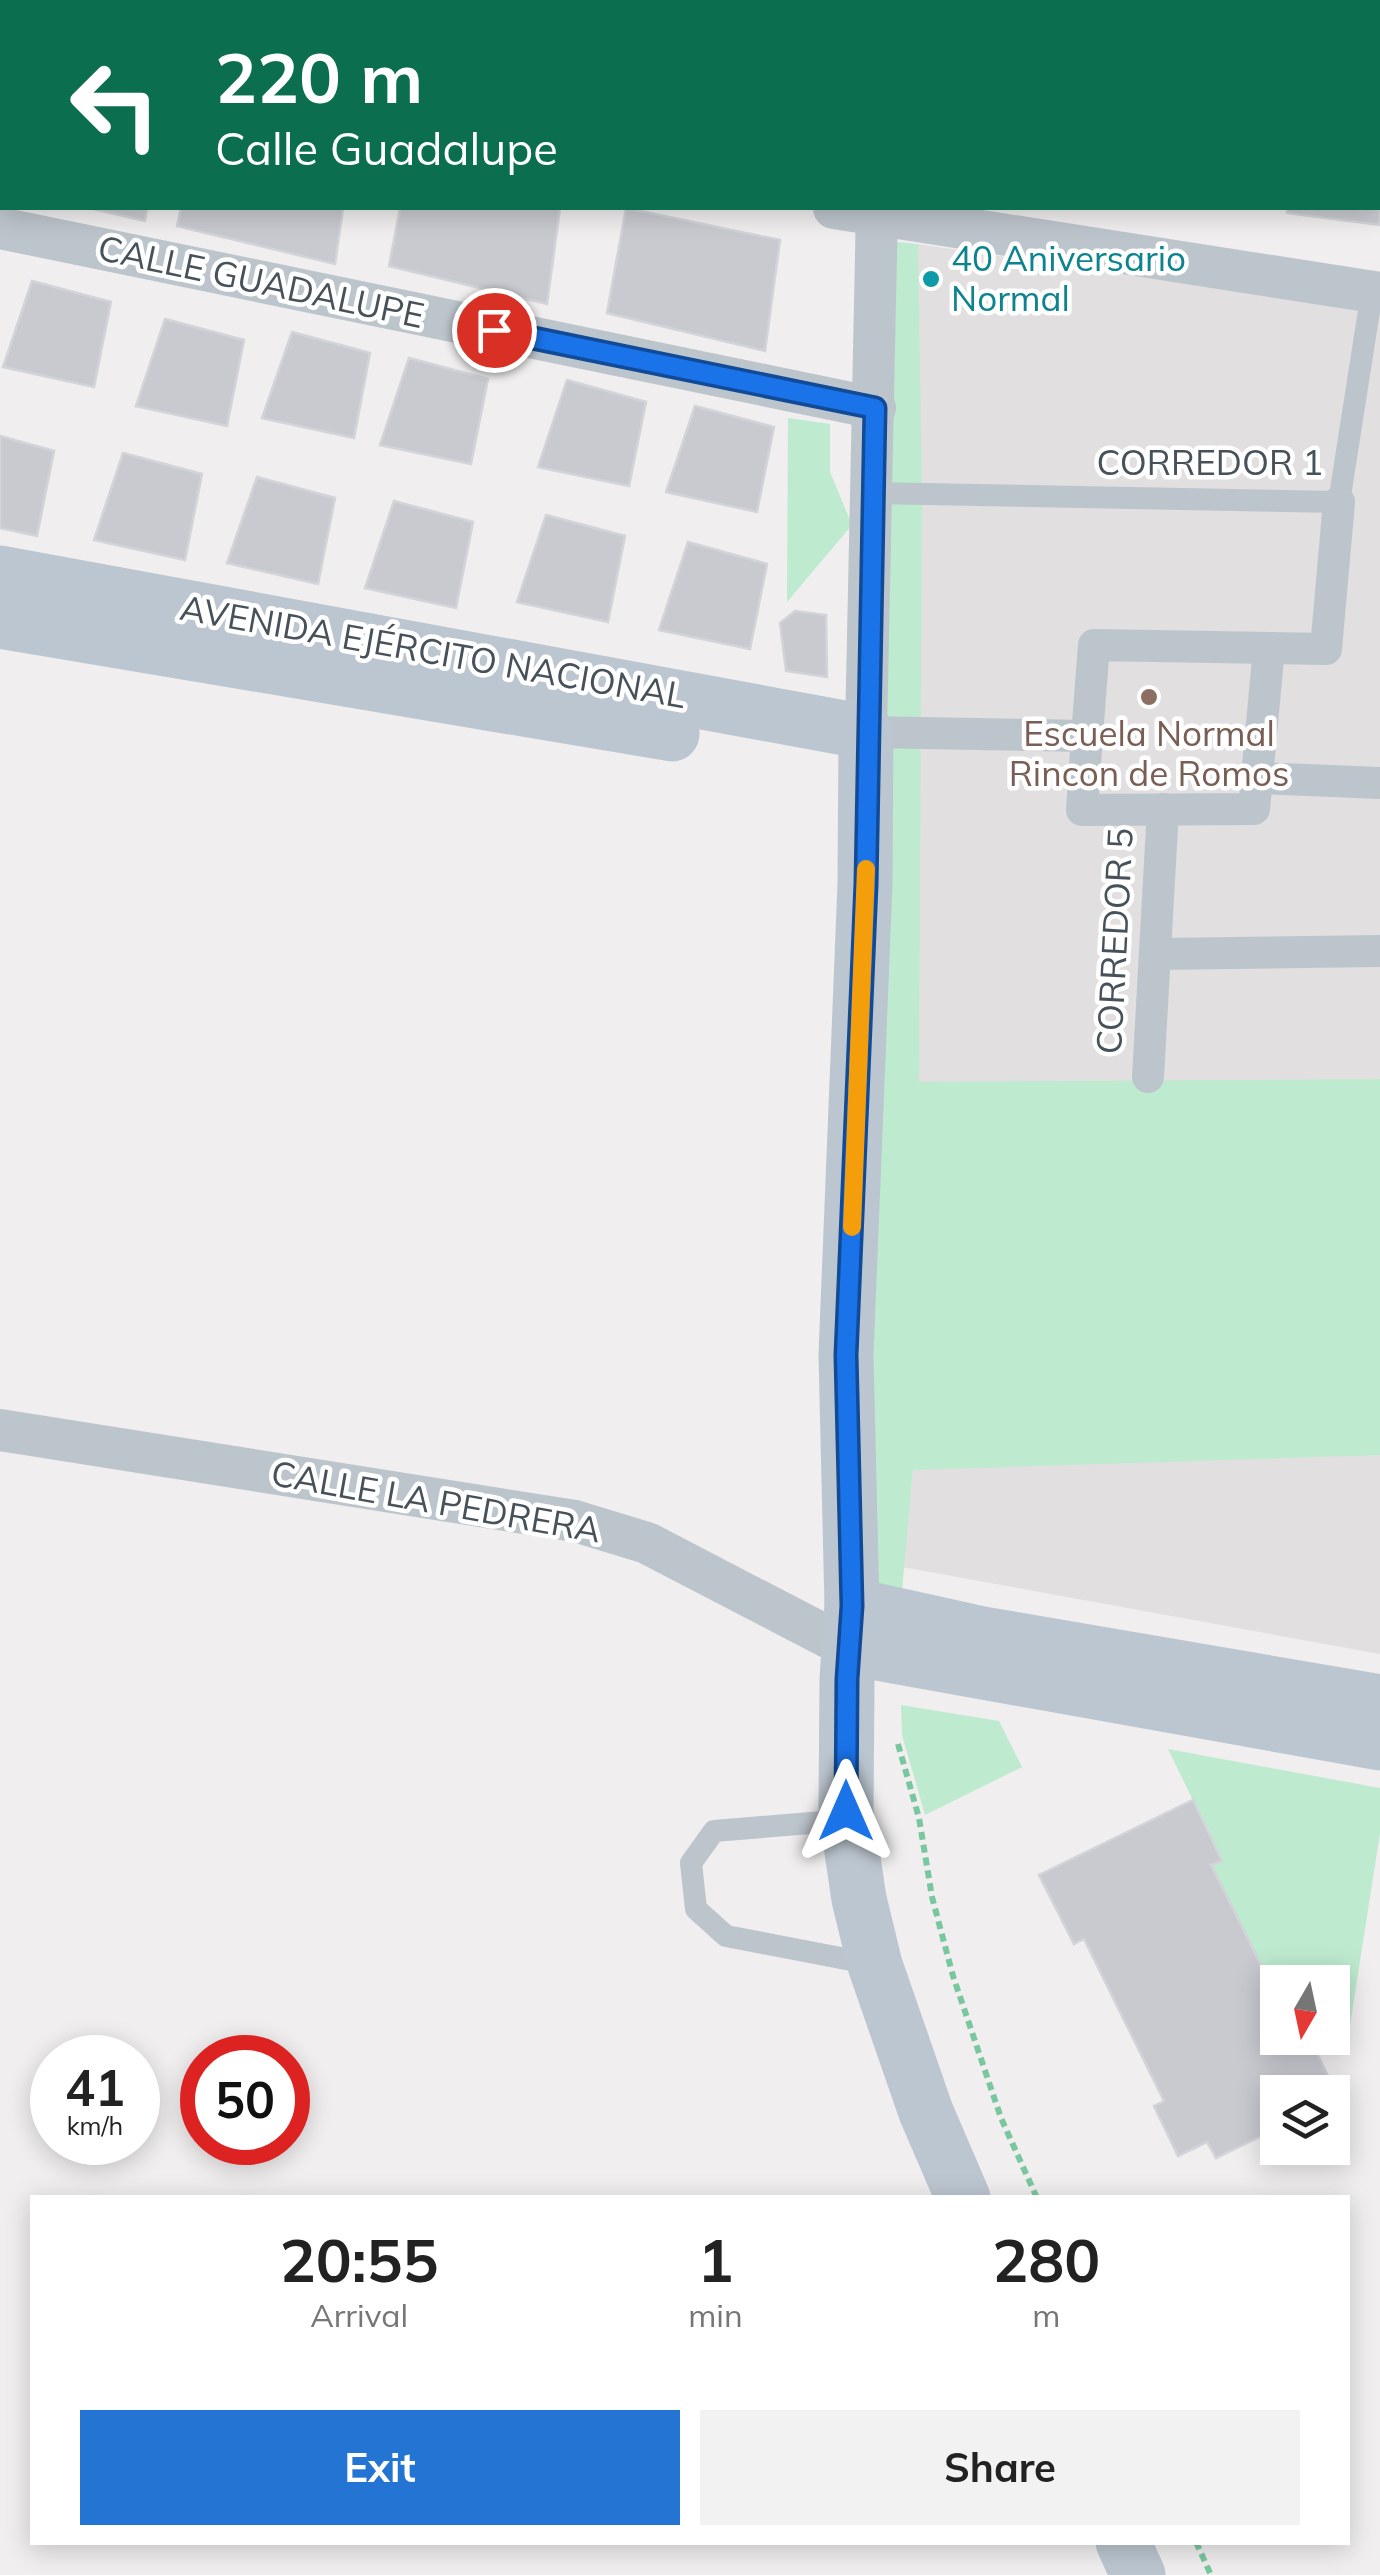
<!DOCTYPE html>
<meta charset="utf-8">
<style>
body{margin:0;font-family:Mulish,sans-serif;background:#f2f2f2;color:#222;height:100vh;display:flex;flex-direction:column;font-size:38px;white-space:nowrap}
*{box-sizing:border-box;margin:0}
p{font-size:32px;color:#767676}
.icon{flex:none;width:55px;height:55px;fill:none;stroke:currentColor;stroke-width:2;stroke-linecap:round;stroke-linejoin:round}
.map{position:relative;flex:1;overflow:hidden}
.drawer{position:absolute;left:30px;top:2195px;width:1320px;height:350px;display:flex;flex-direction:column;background:#fff;border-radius:0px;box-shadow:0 5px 25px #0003}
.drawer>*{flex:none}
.guide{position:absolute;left:0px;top:0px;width:1380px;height:210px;box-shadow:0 5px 25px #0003;background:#0b6e4f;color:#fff;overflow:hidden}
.needle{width:65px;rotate:189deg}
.buttons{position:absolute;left:1260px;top:1965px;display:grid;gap:20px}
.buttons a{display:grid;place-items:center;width:90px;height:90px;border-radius:0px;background:#fff;box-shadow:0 5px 25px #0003;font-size:50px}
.speed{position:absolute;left:30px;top:2035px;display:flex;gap:20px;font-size:50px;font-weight:700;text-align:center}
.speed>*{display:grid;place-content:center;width:130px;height:130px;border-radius:50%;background:#fff;box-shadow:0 5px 25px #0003;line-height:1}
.speed small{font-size:25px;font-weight:400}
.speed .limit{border:15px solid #d22;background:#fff;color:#111}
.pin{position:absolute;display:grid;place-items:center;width:85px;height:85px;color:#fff;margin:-42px;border:5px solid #fff;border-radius:50%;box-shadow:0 2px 10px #0007}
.me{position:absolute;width:110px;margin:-55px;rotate:0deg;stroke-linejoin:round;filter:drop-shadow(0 0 8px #0008)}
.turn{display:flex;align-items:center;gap:35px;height:210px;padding:0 50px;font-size:45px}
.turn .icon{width:130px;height:130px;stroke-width:2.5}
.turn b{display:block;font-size:70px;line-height:85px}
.eta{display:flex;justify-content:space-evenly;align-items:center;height:170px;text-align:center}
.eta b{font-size:60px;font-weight:700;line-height:70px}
.action{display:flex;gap:20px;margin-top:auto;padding:20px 50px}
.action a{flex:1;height:115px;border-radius:0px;background:#2475d3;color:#fff;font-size:40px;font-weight:700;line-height:115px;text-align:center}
.action a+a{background:#f2f2f2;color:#222}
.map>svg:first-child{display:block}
.education{fill:#e1dfdf}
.green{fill:#beebcf}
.building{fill:#c8cad0;stroke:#d2d4d9;stroke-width:2.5}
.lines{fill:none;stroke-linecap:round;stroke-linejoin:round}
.path{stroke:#79c79f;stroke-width:6;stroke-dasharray:8 5;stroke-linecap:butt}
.service{stroke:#bdc5cc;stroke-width:22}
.pedestrian{stroke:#bdc5cc;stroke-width:32}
.minor{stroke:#bdc5cc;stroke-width:42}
.secondary{stroke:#bcc6d0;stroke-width:55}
.route-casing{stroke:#114b97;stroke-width:25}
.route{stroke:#1a73e8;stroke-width:18}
.slow{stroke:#f59e0b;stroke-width:18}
.culture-dot{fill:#0f9aa8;stroke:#fff;stroke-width:4}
.education-dot{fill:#8d6e63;stroke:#fff;stroke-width:4}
.labels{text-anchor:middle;stroke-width:9;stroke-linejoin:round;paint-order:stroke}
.culture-label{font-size:35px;fill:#0d838f;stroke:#fff;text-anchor:start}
.street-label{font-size:35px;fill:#47515a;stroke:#fff}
.education-label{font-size:35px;fill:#785e54;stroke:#fff}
</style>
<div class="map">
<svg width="1380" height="2575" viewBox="0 0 1380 2575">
<rect width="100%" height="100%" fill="#f0eeee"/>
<polygon class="education" points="918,244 1380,312 1380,1654 902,1567 913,1470 919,1083"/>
<g class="green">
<polygon points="888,241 918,244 922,495 919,1082 1380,1079 1380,1455 913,1470 901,1602 863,1601"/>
<polygon points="788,418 830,424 830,472 852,525 787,602"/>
<polygon points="901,1705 999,1721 1022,1767 925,1815 902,1735"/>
<polygon points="1168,1749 1380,1788 1380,1833 1350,2025 1333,2034 1332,1982 1278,1982 1277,1999 1211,1865 1222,1860"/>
</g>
<g class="building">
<polygon points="24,0 185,0 23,2"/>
<polygon points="394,0 489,0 393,2"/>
<polygon points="539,0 635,0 539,2"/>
<polygon points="678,0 774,0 677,2"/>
<polygon points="2,101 2,187 0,186"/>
<polygon points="1378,110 1380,225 1287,213 1287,208 1378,208"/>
<polygon points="89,208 147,208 145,221"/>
<polygon points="181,208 343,208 335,264 177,226"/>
<polygon points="400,208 560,208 547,304 389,266"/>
<polygon points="626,208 780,240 765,351 607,313"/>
<polygon points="32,281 111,302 94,387 3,367"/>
<polygon points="165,319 244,340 227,426 136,406"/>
<polygon points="292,332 370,353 354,438 262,418"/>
<polygon points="409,358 488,379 471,464 380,445"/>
<polygon points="567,380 646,402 629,486 538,467"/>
<polygon points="695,406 774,427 757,512 666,492"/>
<polygon points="0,436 54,451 37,536 0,528"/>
<polygon points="123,453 202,474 185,560 94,540"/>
<polygon points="257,477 335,498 318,584 227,563"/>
<polygon points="394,501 473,522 456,608 365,588"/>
<polygon points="546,515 625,536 608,622 517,602"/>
<polygon points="688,542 767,564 750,649 659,630"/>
<polygon points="795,611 826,615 827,677 786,671 780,623"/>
<polygon points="1193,1800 1222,1861 1211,1865 1278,1999 1278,2038 1296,2038 1302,2048 1312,2043 1329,2078 1304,2092 1278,2092 1278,2128 1216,2158 1207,2142 1178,2156 1154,2106 1164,2101 1084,1939 1074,1944 1039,1875"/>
</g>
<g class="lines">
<g class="path">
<polyline points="898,1744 919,1818 932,1897 953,1976 1001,2118 1037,2198"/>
<polyline points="1196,2542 1211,2575"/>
</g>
<g class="service">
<polyline points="871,493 1339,502 1372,292"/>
<polyline points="847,1820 714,1831 691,1863 696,1909 726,1936 872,1964"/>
</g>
<g class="pedestrian">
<polyline points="866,732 1087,736 1094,645 1326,649 1339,502"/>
<polyline points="1087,736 1082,810 1254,809 1269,648"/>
<polyline points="1257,778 1380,783"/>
<polyline points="1155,954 1380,951"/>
<polyline points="1148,1077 1163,809"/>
</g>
<g class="minor">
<polyline points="843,0 844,2"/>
<polyline points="0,54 2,54"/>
<polyline points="834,208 1380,293"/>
<polyline points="0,228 875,408"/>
<polyline points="866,732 877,208"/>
<polyline points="0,1430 575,1521 647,1543 849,1648"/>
</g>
<g class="secondary">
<polyline points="0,573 866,732 865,884 846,1355 852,1605 847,1679 846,1811 859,1899 875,1965 926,2112 963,2198"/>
<polyline points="0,621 672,734"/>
<polyline points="852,1605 983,1634 1380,1702"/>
<polyline points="849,1648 1380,1743"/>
<polyline points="1123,2542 1138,2575"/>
</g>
</g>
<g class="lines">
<g class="route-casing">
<polyline id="route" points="494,330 875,408 866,884 846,1355 852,1606 847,1679 846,1811"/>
</g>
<use href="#route" class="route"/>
<polyline class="slow" points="852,1227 866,869"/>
</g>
<circle class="culture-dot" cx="931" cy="279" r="10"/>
<circle class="education-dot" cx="1149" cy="697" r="10"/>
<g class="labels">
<g class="culture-label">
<text x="951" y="271">40 Aniversario<tspan x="951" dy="40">Normal</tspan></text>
</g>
<g class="street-label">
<text transform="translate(261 282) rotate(12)" y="12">CALLE GUADALUPE</text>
<text x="1210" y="475">CORREDOR 1</text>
<text transform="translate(433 652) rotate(10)" y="12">AVENIDA EJÉRCITO NACIONAL</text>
<text transform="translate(1115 941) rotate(-87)" y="12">CORREDOR 5</text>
<text transform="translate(436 1502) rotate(10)" y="12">CALLE LA PEDRERA</text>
</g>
<g class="education-label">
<text x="1149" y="746">Escuela Normal<tspan x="1149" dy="40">Rincon de Romos</tspan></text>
</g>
</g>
</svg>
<div class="buttons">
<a><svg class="needle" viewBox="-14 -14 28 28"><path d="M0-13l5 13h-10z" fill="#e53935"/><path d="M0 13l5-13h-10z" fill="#767676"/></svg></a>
<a><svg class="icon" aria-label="layers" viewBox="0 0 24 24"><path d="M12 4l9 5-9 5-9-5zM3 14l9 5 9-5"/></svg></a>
</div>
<div class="speed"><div>41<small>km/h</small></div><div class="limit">50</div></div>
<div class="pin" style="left:494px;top:330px;background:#d93025"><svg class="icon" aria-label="arrive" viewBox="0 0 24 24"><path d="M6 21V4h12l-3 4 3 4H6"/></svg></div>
<svg class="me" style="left:846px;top:1811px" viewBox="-20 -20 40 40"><path d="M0-17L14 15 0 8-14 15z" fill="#1a73e8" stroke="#fff" stroke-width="4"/></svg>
<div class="guide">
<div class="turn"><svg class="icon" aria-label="left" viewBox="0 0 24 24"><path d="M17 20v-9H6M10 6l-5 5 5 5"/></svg><div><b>220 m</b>Calle Guadalupe</div></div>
</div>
<section class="drawer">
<div class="eta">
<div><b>20:55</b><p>Arrival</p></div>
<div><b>1</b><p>min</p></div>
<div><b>280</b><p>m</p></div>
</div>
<div class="action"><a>Exit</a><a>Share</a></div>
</section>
</div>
